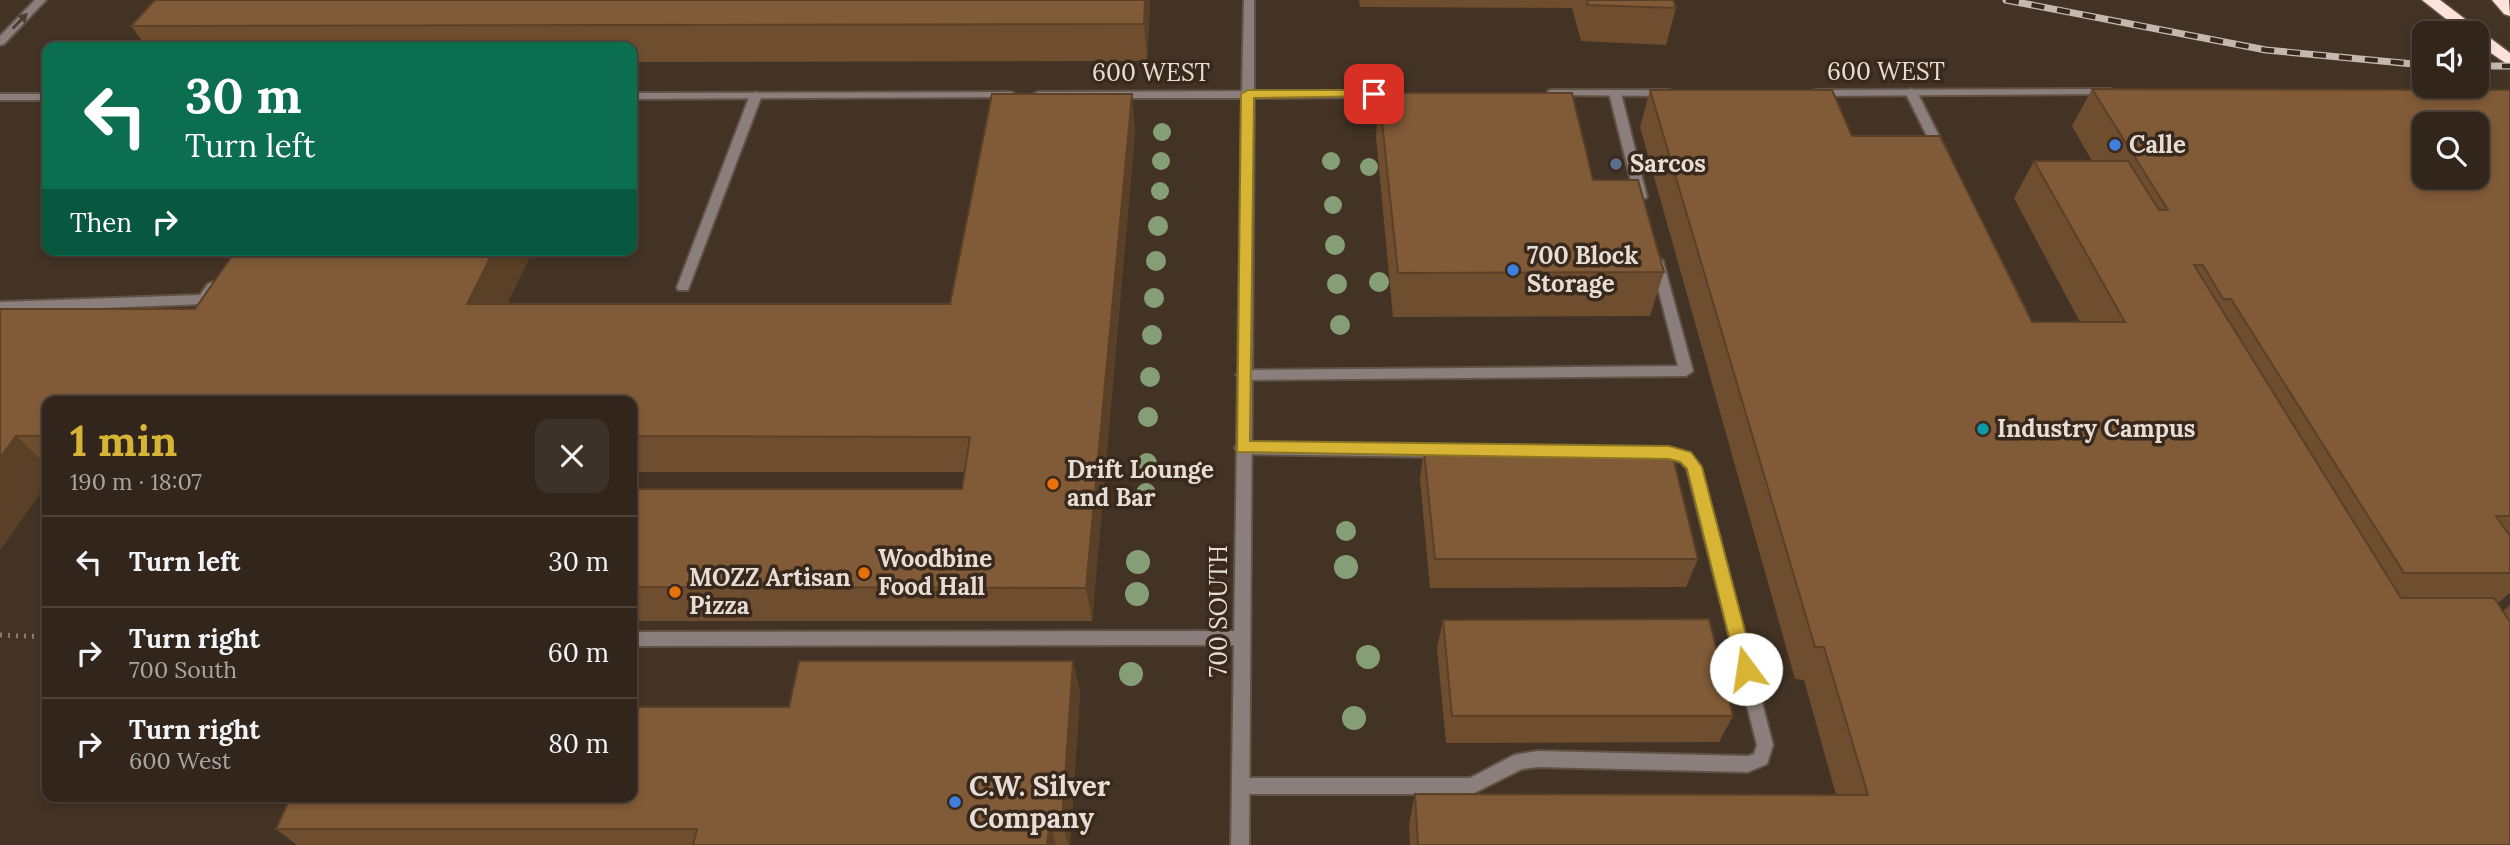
<!DOCTYPE html>
<meta charset="utf-8">
<style>
body{margin:0;font-family:Lora,serif;background:#3d3229;color:#f1f3f6;height:100vh;display:flex;flex-direction:column;font-size:26px;white-space:nowrap}
*{box-sizing:border-box;margin:0}
p{font-size:23px;color:#a8a5a3}
.icon{flex:none;width:38px;height:38px;fill:none;stroke:currentColor;stroke-width:2;stroke-linecap:round;stroke-linejoin:round}
.map{position:relative;flex:1;overflow:hidden}
.sheet{position:absolute;left:42px;top:396px;width:595px;height:406px;display:flex;flex-direction:column;background:#32261c;border-radius:14px;box-shadow:0 4px 10px #0003,0 0 0 2px #4d433b}
.sheet>*{flex:none}
.banner{position:absolute;left:42px;top:42px;width:595px;height:214px;border-radius:14px;box-shadow:0 4px 10px #0003,0 0 0 2px #4d433b;background:#0b6e4f;color:#fff;overflow:hidden}
.tools{position:absolute;left:2412px;top:21px;display:grid;gap:14px}
.tools a{display:grid;place-items:center;width:77px;height:77px;border-radius:14px;background:#32261c;box-shadow:0 4px 10px #0003,0 0 0 2px #4d433b;font-size:35px}
.pin{position:absolute;display:grid;place-items:center;width:60px;height:60px;color:#fff;margin:-30px;border-radius:14px;box-shadow:0 4px 10px #0006}
.me{position:absolute;width:77px;margin:-38px;rotate:346deg;stroke-linejoin:round;filter:drop-shadow(0 0 5px #0008)}
.turn{display:flex;align-items:center;gap:24px;height:147px;padding:0 28px;font-size:32px}
.turn .icon{width:91px;height:91px;stroke-width:2.5}
.turn b{display:block;font-size:49px;line-height:60px}
.then{display:flex;align-items:center;height:66px;padding:0 28px;background:#0003;gap:14px;font-size:26px}
.round{display:grid;place-items:center;flex:none;width:74px;height:74px;border-radius:14px;background:#3d3229}
.headline{display:flex;align-items:center;justify-content:space-between;height:119px;padding:0 28px}
h1{font-size:42px;font-weight:700;line-height:52px;color:#d8b434}
ul{padding:0;list-style:none}
li{display:flex;align-items:center;gap:21px;height:91px;padding:0 28px;border-top:2px solid #4d433b}
li div{flex:1}
li b{display:block;font-size:26px}
li em{font-style:normal}
.map>svg:first-child{display:block}
.lines{fill:none;stroke-linecap:round;stroke-linejoin:round}
.service-casing{stroke:#605245;stroke-width:4}
.pedestrian-casing{stroke:#605245;stroke-width:4}
.minor-casing{stroke:#605245;stroke-width:4}
.tertiary-casing{stroke:#605245;stroke-width:4}
.motorway-casing{stroke:#605245;stroke-width:3}
.path{stroke:#897c71;stroke-width:5;stroke-dasharray:2 6;stroke-linecap:butt}
.service{fill:#8a7f7c;fill-rule:evenodd}
.pedestrian{fill:#8a7f7c;fill-rule:evenodd}
.minor{fill:#8a7f7c;fill-rule:evenodd}
.tertiary{fill:#8a7f7c;fill-rule:evenodd}
.motorway{fill:#fee3db;fill-rule:evenodd}
.rail-casing{stroke:#c4b9b0;stroke-width:7}
.rail{stroke:#38291c;stroke-width:4.5;stroke-dasharray:13;stroke-linecap:butt}
.tree{fill:#869e75}
.wall{fill:#6f4e30}
.shaded-wall{fill:#5a4027}
.building{fill:#815b38;stroke:#5a4027;stroke-width:2;fill-rule:evenodd}
.oneway{fill:#4c3e34}
.route{fill:#d8b434;stroke:#8c7522;stroke-width:2}
.shop-dot{fill:#3f7fe0;stroke:#38291c;stroke-width:2.5}
.service-dot{fill:#5c6f8a;stroke:#38291c;stroke-width:2.5}
.culture-dot{fill:#0f9aa8;stroke:#38291c;stroke-width:2.5}
.food-dot{fill:#e8710a;stroke:#38291c;stroke-width:2.5}
.labels{text-anchor:middle;stroke-width:7;stroke-linejoin:round;paint-order:stroke}
.street-label{font-size:24px;fill:#e7ddd5;stroke:#38291c}
.poi-label{font-size:24px;font-weight:bold;fill:#e7ddd5;stroke:#38291c;text-anchor:start}
.near-poi-label{font-size:28px;font-weight:bold;fill:#e7ddd5;stroke:#38291c;text-anchor:start}
</style>
<div class="map">
<svg width="2510" height="845" viewBox="0 0 2510 845">
<rect width="100%" height="100%" fill="#423325"/>
<g class="lines">
<g class="service-casing">
<g id="service">
<polygon points="1911,89 1917,92 1948,154 1946,157 1942,158 1936,154 1905,92"/>
<polygon points="1615,90 1621,93 1647,197 1641,201 1635,197 1609,93"/>
<polygon points="756,92 762,95 689,287 688,290 678,290 677,287 750,95"/>
<polygon points="1657,257 1663,261 1693,371 1686,376 1243,380 1236,375 1243,370 1678,366 1651,261"/>
<polygon points="213,282 219,287 209,302 204,304 0,312 0,302 200,295 208,284"/>
<polygon points="1242,442 1440,445 1445,447 1447,451 1445,455 1440,457 1242,454 1237,452 1235,448 1237,444"/>
<polygon points="1653,447 1690,453 1701,467 1773,745 1767,764 1748,772 1538,767 1522,769 1472,794 1241,794 1235,792 1232,786 1235,780 1241,778 1470,778 1514,755 1538,751 1748,756 1754,754 1757,745 1687,469 1681,462 1648,457 1646,453 1648,449"/>
</g>
</g>
<g class="pedestrian-casing">
<polygon id="pedestrian" points="1242,631 1248,633 1250,638 1248,643 1242,645 632,646 632,632"/>
</g>
<g class="minor-casing">
<g id="minor">
<polygon points="1244,0 1254,0 1254,91 1396,91 1402,94 1396,97 1254,98 1249,845 1231,845 1242,98 1038,98 1032,95 1038,92 1242,91"/>
<polygon points="2110,89 2114,90 2114,94 1815,96 1809,93 1815,90"/>
<polygon points="1552,90 1669,90 1675,93 1669,96 1548,95 1548,91"/>
<polygon points="1011,92 1017,95 1015,97 632,99 632,93"/>
<rect x="0" y="94" width="47" height="6"/>
</g>
</g>
<g class="tertiary-casing">
<polygon id="tertiary" points="35,0 46,0 4,44 0,45 0,36"/>
</g>
<g class="motorway-casing">
<g id="motorway">
<polygon points="2422,0 2440,0 2510,53 2510,66 2476,43 2476,33 2464,33"/>
<polygon points="2492,0 2509,0 2510,16 2504,14"/>
</g>
</g>
<polyline class="path" points="0,635 47,637"/>
<use href="#service" class="service"/>
<use href="#pedestrian" class="pedestrian"/>
<use href="#minor" class="minor"/>
<use href="#tertiary" class="tertiary"/>
<use href="#motorway" class="motorway"/>
<g class="rail-casing">
<g id="rail">
<polyline points="2006,0 2266,50 2424,65"/>
<polyline points="2476,66 2510,66"/>
</g>
</g>
<use href="#rail" class="rail"/>
</g>
<g class="tree">
<circle cx="1162" cy="132" r="9"/>
<circle cx="1161" cy="161" r="9"/>
<circle cx="1331" cy="161" r="9"/>
<circle cx="1369" cy="167" r="9"/>
<circle cx="1160" cy="191" r="9"/>
<circle cx="1333" cy="205" r="9"/>
<circle cx="1158" cy="226" r="10"/>
<circle cx="1335" cy="245" r="10"/>
<circle cx="1156" cy="261" r="10"/>
<circle cx="1379" cy="282" r="10"/>
<circle cx="1337" cy="284" r="10"/>
<circle cx="1154" cy="298" r="10"/>
<circle cx="1340" cy="325" r="10"/>
<circle cx="1152" cy="335" r="10"/>
<circle cx="1150" cy="377" r="10"/>
<circle cx="1148" cy="417" r="10"/>
<circle cx="1147" cy="463" r="10"/>
<circle cx="1146" cy="493" r="10"/>
<circle cx="1346" cy="531" r="10"/>
<circle cx="1138" cy="562" r="12"/>
<circle cx="1346" cy="567" r="12"/>
<circle cx="1137" cy="594" r="12"/>
<circle cx="1368" cy="657" r="12"/>
<circle cx="1131" cy="674" r="12"/>
<circle cx="1354" cy="718" r="12"/>
</g>
<g class="wall">
<polygon points="1150,0 1147,61 632,62 632,47 147,47 131,26"/>
<polygon points="1359,0 1673,0 1676,8 1666,45 1581,41 1572,8 1360,7"/>
<polygon points="2092,89 2510,90 2510,593 2498,603 2503,611 2510,605 2510,845 1410,845 1409,824 1415,794 1836,795 1804,680 1795,679 1640,127 1650,90 1852,136 2032,322 2080,322 2014,198 2034,161 2092,161 2072,126"/>
<polygon points="1379,93 1593,180 1664,272 1650,316 1393,317 1376,137"/>
<polygon points="1132,94 1135,132 1092,621 632,621 632,489 962,489 964,472 632,472 632,401 47,401 47,483 0,550 0,309 195,309 236,250 533,250 507,304 950,304"/>
<polygon points="1424,450 1698,559 1686,587 1430,588 1420,479"/>
<polygon points="1443,620 1733,716 1719,742 1446,743 1437,648"/>
<polygon points="1073,661 1080,693 1070,845 297,845 276,829 789,707"/>
</g>
<g class="shaded-wall">
<polygon points="1145,0 1150,0 1147,61 1144,24"/>
<polygon points="1132,94 1135,132 1092,621 1086,588"/>
<polygon points="494,250 533,250 489,341 467,304"/>
<polygon points="16,436 47,465 47,483 0,550 0,458"/>
<polygon points="1073,661 1080,693 1070,845 1068,845 1062,821"/>
<polygon points="1050,821 1056,845 1047,845"/>
</g>
<g class="building">
<polygon points="155,0 1145,0 1144,24 131,26"/>
<polygon points="1587,0 1673,0 1676,8 1588,5"/>
<path d="M2092 89 2510 90V516H2496L2510 536V573H2404L2231 299H2223L2203 265H2194L2401 598H2494L2510 622V845H1418L1415 794 1868 795 1824 647H1815L1650 90H1832L1852 136H1940L2032 322H2125L2034 161H2128L2159 210H2168ZM2424 124H2476V177H2424Z"/>
<polygon points="1379,93 1572,93 1593,180 1638,180 1664,272 1398,273"/>
<polygon points="992,94 1132,94 1086,588 632,587 632,489 962,489 970,437 632,436 632,401 47,401 47,436 16,436 0,458 0,309 195,309 236,250 494,250 467,304 950,304"/>
<polygon points="1671,449 1698,559 1435,559 1424,450"/>
<polygon points="1709,619 1733,716 1452,716 1443,620"/>
<polygon points="799,661 1073,661 1062,821 1050,821 1047,845 693,845 697,829 276,829 291,796 632,796 632,707 789,707"/>
</g>
<defs><path id="oneway-solid" d="M-6-.8H1V-3.2L6.5 0L1 3.2V.8H-6Z" transform="scale(1.75)"/></defs>
<use class="oneway" href="#oneway-solid" transform="translate(20 21) rotate(-46)"/>
<polygon class="route" points="1374,90 1379,91 1379,96 1254,98 1250,441 1669,446 1691,452 1702,467 1755,669 1752,675 1746,677 1739,675 1737,669 1687,469 1680,462 1669,459 1237,452 1241,94 1248,90"/>
<g class="shop-dot">
<circle cx="2115" cy="145" r="7"/>
<circle cx="1513" cy="270" r="7"/>
<circle cx="955" cy="802" r="7"/>
</g>
<circle class="service-dot" cx="1616" cy="164" r="7"/>
<circle class="culture-dot" cx="1983" cy="429" r="7"/>
<g class="food-dot">
<circle cx="1053" cy="484" r="7"/>
<circle cx="864" cy="573" r="7"/>
<circle cx="675" cy="592" r="7"/>
</g>
<g class="labels">
<g class="street-label">
<text x="1886" y="80">600 WEST</text>
<text x="1151" y="81">600 WEST</text>
<text transform="translate(1219 611) rotate(-90)" y="8">700 SOUTH</text>
</g>
<g class="poi-label">
<text x="2129" y="153">Calle</text>
<text x="1630" y="172">Sarcos</text>
<text x="1527" y="264">700 Block<tspan x="1527" dy="28">Storage</tspan></text>
<text x="1997" y="437">Industry Campus</text>
<text x="1067" y="478">Drift Lounge<tspan x="1067" dy="28">and Bar</tspan></text>
<text x="878" y="567">Woodbine<tspan x="878" dy="28">Food Hall</tspan></text>
<text x="689" y="586">MOZZ Artisan<tspan x="689" dy="28">Pizza</tspan></text>
</g>
<g class="near-poi-label">
<text x="969" y="796">C.W. Silver<tspan x="969" dy="32">Company</tspan></text>
</g>
</g>
</svg>
<div class="tools">
<a><svg class="icon" aria-label="sound" viewBox="0 0 24 24"><path d="M4 9h4l5-4v14l-5-4H4zM17 9q2 3 0 6"/></svg></a>
<a><svg class="icon" aria-label="search" viewBox="0 0 24 24"><circle cx="10" cy="10" r="6"/><path d="M15 15l6 6"/></svg></a>
</div>
<div class="pin" style="left:1374px;top:94px;background:#d93025"><svg class="icon" aria-label="arrive" viewBox="0 0 24 24"><path d="M6 21V4h12l-3 4 3 4H6"/></svg></div>
<svg class="me" style="left:1746px;top:669px" viewBox="-20 -20 40 40"><circle r="19" fill="#fff"/><path d="M0-13L10 11 0 6-10 11z" fill="#d8b434"/></svg>
<div class="banner">
<div class="turn"><svg class="icon" aria-label="left" viewBox="0 0 24 24"><path d="M17 20v-9H6M10 6l-5 5 5 5"/></svg><div><b>30 m</b>Turn left</div></div>
<div class="then">Then<svg class="icon" aria-label="right" viewBox="0 0 24 24"><path d="M7 20v-9h11M14 6l5 5-5 5"/></svg></div>
</div>
<section class="sheet">
<div class="headline"><div><h1>1 min</h1><p>190 m · 18:07</p></div><a class="round"><svg class="icon" aria-label="close" viewBox="0 0 24 24"><path d="M6 6l12 12M18 6L6 18"/></svg></a></div>
<ul>
<li><svg class="icon" aria-label="left" viewBox="0 0 24 24"><path d="M17 20v-9H6M10 6l-5 5 5 5"/></svg><div><b>Turn left</b></div><em>30 m</em></li>
<li><svg class="icon" aria-label="right" viewBox="0 0 24 24"><path d="M7 20v-9h11M14 6l5 5-5 5"/></svg><div><b>Turn right</b><p>700 South</p></div><em>60 m</em></li>
<li><svg class="icon" aria-label="right" viewBox="0 0 24 24"><path d="M7 20v-9h11M14 6l5 5-5 5"/></svg><div><b>Turn right</b><p>600 West</p></div><em>80 m</em></li>
</ul>
</section>
</div>
